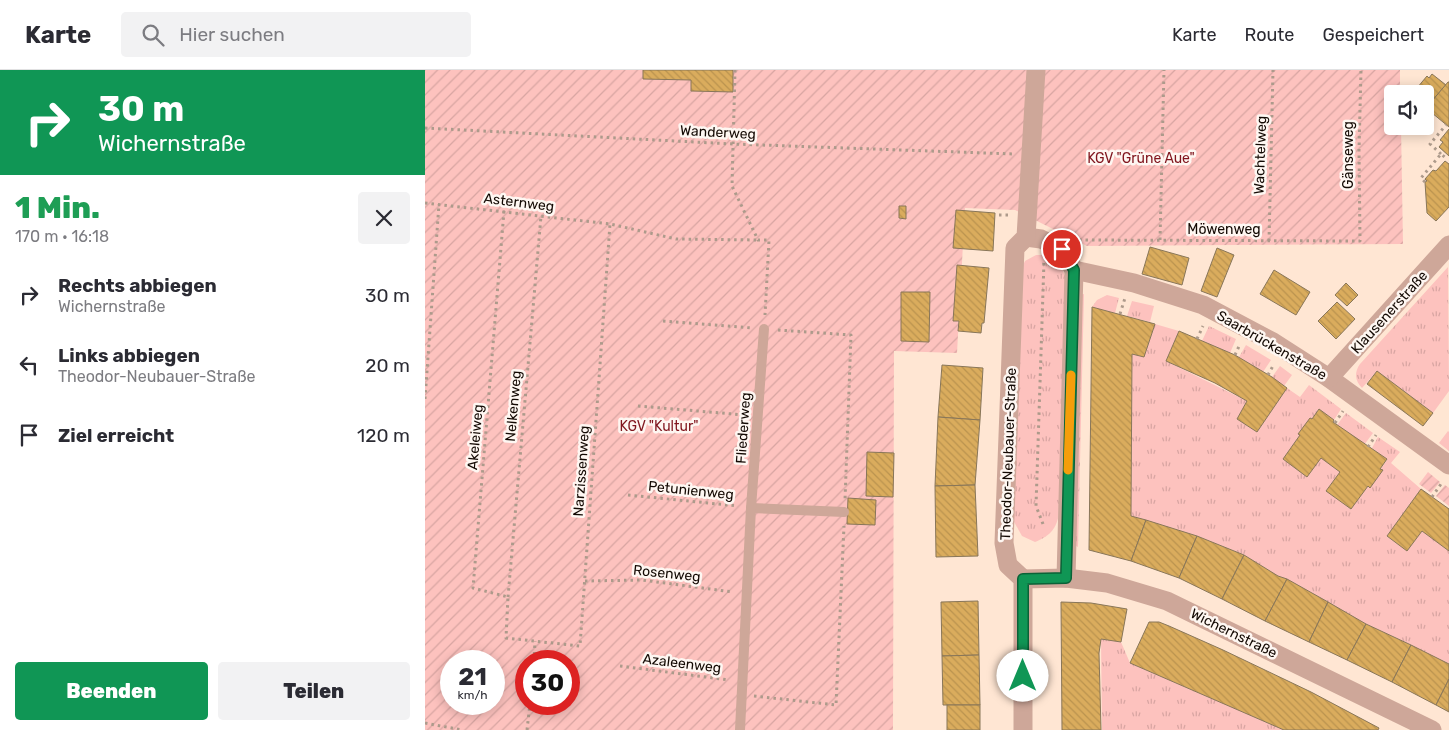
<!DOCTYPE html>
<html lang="de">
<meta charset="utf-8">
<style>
body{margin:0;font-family:Rubik,sans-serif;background:#f2f2f3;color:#2b2b33;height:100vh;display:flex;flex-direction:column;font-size:19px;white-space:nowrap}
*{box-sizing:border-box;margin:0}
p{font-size:16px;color:#7c7c81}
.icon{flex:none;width:28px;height:28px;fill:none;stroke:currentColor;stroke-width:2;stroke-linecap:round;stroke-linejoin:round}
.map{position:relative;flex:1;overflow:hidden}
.panel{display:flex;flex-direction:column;background:#fff;width:425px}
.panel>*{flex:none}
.guide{background:#109655;color:#fff;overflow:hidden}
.buttons{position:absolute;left:959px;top:15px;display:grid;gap:10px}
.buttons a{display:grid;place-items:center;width:50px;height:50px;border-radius:5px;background:#fff;box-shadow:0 2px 12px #0003;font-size:25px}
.speed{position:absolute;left:15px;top:580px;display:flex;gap:10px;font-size:25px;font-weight:700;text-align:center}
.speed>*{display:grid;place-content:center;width:65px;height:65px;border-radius:50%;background:#fff;box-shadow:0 2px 12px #0003;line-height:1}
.speed small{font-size:12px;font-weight:400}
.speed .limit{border:8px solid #d22;background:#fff;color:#111}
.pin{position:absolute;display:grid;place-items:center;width:42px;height:42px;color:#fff;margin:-21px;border:2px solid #fff;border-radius:50%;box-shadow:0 1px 5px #0007}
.me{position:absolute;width:55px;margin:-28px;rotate:0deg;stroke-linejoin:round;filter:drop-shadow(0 0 4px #0008)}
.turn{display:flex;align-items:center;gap:18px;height:105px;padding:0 15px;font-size:22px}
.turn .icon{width:65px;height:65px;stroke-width:2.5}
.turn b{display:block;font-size:35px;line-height:42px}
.round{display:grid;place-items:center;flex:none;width:52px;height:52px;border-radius:5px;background:#f2f2f3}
.headline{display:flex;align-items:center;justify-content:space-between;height:85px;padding:0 15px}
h1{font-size:30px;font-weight:800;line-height:38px;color:#1e9e55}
.primary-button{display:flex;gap:10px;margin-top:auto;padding:10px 15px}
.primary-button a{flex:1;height:58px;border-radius:5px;background:#109655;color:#fff;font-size:20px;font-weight:800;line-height:58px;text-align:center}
.primary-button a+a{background:#f2f2f3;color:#2b2b33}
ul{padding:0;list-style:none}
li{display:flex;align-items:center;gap:15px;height:70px;padding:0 15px}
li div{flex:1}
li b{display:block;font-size:19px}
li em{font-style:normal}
header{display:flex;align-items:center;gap:30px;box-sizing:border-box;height:70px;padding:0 25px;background:#fff;border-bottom:1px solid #e1e1e2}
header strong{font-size:24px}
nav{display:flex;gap:28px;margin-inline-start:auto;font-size:18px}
.search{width:350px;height:45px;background:#f2f2f3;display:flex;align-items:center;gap:12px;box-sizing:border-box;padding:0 18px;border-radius:5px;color:#7c7c81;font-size:19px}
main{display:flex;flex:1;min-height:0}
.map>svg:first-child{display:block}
.grass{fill:url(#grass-tufts)}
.garden{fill:url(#garden-furrows);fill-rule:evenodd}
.building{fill:url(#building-back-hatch);stroke:#887659}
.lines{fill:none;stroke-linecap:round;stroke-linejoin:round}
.path{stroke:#ad9a8b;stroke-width:3;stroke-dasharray:2.5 4;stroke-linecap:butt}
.lane{stroke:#cea799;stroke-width:10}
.street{stroke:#cea799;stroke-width:19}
.route-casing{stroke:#0a6237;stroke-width:12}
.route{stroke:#109655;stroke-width:9}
.slow{stroke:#f59e0b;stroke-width:9}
.labels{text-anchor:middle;stroke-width:5;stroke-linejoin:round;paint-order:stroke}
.street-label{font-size:14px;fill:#130903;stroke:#fef7f2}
.park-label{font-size:14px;fill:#81161e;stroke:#fef7f2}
</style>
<header>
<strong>Karte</strong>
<div class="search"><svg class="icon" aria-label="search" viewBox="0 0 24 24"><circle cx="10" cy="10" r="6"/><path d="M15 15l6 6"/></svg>Hier suchen</div>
<nav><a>Karte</a><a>Route</a><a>Gespeichert</a></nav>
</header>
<main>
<section class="panel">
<div class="guide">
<div class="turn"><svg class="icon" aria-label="right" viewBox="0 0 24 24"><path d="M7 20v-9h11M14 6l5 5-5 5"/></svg><div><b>30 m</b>Wichernstraße</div></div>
</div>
<div class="headline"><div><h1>1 Min.</h1><p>170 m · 16:18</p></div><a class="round"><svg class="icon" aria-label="close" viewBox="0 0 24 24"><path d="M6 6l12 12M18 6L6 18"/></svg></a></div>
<ul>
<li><svg class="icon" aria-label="right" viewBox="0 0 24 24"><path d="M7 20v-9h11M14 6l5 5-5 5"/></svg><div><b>Rechts abbiegen</b><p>Wichernstraße</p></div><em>30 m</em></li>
<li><svg class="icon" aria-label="left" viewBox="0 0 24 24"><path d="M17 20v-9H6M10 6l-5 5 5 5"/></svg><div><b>Links abbiegen</b><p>Theodor-Neubauer-Straße</p></div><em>20 m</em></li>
<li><svg class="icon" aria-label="arrive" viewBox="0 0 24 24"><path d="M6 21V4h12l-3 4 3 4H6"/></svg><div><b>Ziel erreicht</b></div><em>120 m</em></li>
</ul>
<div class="primary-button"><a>Beenden</a><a>Teilen</a></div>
</section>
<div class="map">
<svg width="1024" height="660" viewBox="0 0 1024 660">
<defs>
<pattern id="grass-tufts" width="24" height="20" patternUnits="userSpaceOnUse" patternTransform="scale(1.25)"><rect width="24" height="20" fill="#fdc2be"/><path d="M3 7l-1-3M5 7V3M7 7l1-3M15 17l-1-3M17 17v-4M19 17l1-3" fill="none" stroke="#d8a5a2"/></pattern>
<pattern id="garden-furrows" width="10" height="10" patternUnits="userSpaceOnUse" patternTransform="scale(1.25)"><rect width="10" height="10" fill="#fdc2be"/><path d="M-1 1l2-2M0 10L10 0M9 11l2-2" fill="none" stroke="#d8a5a2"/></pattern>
<pattern id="building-back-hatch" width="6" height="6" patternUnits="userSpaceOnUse" patternTransform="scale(1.25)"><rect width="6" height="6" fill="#daac5d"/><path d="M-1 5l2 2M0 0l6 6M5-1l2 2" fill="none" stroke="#ba934f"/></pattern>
</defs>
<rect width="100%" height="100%" fill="#ffe6d3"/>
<g class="grass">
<path d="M611 185H626L636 195 641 209 634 445C630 461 624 466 610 472L597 466 588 450 595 202 600 191Z"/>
<path d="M1023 197 1024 321 1008 343 952 301 937 318C930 311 929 302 935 294Z"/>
<polygon points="659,224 653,477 649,475 655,225"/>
<polygon points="682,225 694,228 690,243 667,237 672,230"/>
<polygon points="707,231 729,236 725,252 702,246"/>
<polygon points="730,254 754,261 741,291 822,331 812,349 832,362 862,318 875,327 884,315 916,339 909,350 894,339 858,389 882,407 896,388 915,402 901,421 926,439 962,390 947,378 953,367 975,382 966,393 996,419 962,466 982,481 997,461 1024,481 1024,598 986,575 941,554 853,506 819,485 772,466 706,446 707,284 719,287"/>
<polygon points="784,256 811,269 805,283 777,271"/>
<polygon points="821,275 846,290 838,302 814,287"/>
<polygon points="855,296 867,305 859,316 847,307"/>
<polygon points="921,343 948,363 939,375 912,355"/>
<polygon points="1023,361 1024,362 1024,381 1014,373"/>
<polygon points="676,569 696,572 705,593 859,660 677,660"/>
</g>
<g class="garden">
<path d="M0 0H975V24H968V56H976L978 174 662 176 590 140 540 138 532 283 469 281 468 660H0ZM26 591H69V634H26ZM101 591H144V634H101Z"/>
<polygon points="1003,402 1015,412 1006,423 994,414"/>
<polygon points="1020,415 1024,418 1024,436 1011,426"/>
</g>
<g class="building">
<polygon points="218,0 308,0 308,22 266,21 266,10 218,9"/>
<polygon points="1007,4 1021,15 1001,38 1003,39 1000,42 1000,24 987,24 1002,6 1004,8"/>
<polygon points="1023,12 1024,12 1024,57 1001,38"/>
<polygon points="1024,59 1024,86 1014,77 1018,72 1015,70"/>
<polygon points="1020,91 1024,94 1024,137 1011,151 1002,143 1000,112 1002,111 1000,109 1008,100 1011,101"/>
<polygon points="474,136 481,136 481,149 474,148"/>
<polygon points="531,140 570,143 568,181 528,178"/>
<polygon points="725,177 764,188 757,215 717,204"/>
<polygon points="792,178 809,185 792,227 776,221"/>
<polygon points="532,195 564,198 559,253 557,253 556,263 533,261 534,251 528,251"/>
<polygon points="849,200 885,222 871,245 835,224"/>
<polygon points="921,213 933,225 922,236 910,225"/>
<polygon points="476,222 505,222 504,272 476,271"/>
<polygon points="912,232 930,249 911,269 893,251"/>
<polygon points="667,237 730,254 719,287 707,284 706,446 721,450 706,491 664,480"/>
<polygon points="754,261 810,285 847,307 862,318 832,362 812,349 822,331 790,313 741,291"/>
<polygon points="517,295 558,298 555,350 513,347"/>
<polygon points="952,301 1008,343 998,356 942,314"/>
<polygon points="894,339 909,350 908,352 962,389 955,399 958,400 945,418 943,416 926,439 901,421 915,402 896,388 882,407 858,389 875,365 873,364 885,348 887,349"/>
<polygon points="513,347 555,350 550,415 510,416"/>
<polygon points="442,382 469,383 468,427 441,426"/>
<polygon points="550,415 553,486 511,487 510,416"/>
<polygon points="996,419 1024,439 1024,481 997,461 982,481 962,466"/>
<polygon points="423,428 451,430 450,455 422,454"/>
<polygon points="721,450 772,466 754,508 706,491"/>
<polygon points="772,466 819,485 797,529 754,508"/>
<polygon points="819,485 853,506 862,509 840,551 797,529"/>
<polygon points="862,509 903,532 884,572 840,551"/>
<polygon points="553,531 554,585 517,586 516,532"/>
<polygon points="636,532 666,533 702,539 696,572 676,569 674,583 676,660 637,660"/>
<polygon points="903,532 941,554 922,590 884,572"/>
<polygon points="724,552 734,552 744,556 798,580 886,622 954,658 953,660 859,660 705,593"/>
<polygon points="941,554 986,575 967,612 922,590"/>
<polygon points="986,575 1024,594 1024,609 1011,635 967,612"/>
<polygon points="554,585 555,635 518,635 517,586"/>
<polygon points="1024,609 1024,642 1011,635"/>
<rect x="522" y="635" width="33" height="25"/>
</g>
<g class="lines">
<g class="path">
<polyline points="310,0 307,116 333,170 344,170 340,245"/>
<polyline points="0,58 308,74 589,84"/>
<polyline points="1016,84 1005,74 1021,55"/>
<polyline points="1000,112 996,108 1016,84 1022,89"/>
<polyline points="0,133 185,154 251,169 333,170"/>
<polyline points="79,141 48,518 83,527 81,568 155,576 185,154"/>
<polyline points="574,145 583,145"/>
<polyline points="654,170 935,171 934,80 936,0"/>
<polyline points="735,170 739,0"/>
<polyline points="844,171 848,0"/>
<polyline points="695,244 700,228"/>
<polyline points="238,251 327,258"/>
<polyline points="353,260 426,265 420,430"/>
<polyline points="772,269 778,256"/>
<polyline points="810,285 815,274"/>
<polyline points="843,305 849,294"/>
<polyline points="0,329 14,134"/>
<polyline points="213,336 320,345"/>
<polyline points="910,353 918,341"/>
<polyline points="943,377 951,365"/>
<polyline points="203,425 313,436"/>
<polyline points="1007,427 1018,411"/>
<polyline points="618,454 611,436 619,191"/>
<polyline points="160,511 217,510 308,522"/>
<polyline points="83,527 116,146"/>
<polyline points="109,591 110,571"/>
<polyline points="195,596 304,610"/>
<polyline points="329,626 411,635 419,456"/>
<polyline points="0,653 37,660"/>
<polyline points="102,660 105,634"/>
</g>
<g class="lane">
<polyline points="326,438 419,442"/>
<polyline points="315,660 326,438 339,259"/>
</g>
<g class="street">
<polyline points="601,167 616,169 637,179 649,200 641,508"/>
<polyline points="649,200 709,213 778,235 848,272 904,308 1024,395"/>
<polyline points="904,308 1024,175"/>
<polyline points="598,509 641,508 682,513 742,531 1007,660"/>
<polyline points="598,660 598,509 583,495 579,473 590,178 601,167 611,0"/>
</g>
</g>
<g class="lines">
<g class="route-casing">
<polyline id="route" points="598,606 598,509 641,508 649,200 637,179"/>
</g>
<use href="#route" class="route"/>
<polyline class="slow" points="643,400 646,305"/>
</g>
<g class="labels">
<g class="street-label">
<text transform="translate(293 62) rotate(3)" y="5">Wanderweg</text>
<text transform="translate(835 85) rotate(-88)" y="5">Wachtelweg</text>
<text transform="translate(923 85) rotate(-90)" y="5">Gänseweg</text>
<text transform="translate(94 132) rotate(7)" y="5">Asternweg</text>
<text x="799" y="164">Möwenweg</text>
<text transform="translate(964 242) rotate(-48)" y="5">Klausenerstraße</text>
<text transform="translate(847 275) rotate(30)" y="5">Saarbrückenstraße</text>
<text transform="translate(88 336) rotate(-85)" y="5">Nelkenweg</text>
<text transform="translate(318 358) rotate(-86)" y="5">Fliederweg</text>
<text transform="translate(50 367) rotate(-85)" y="5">Akeleiweg</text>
<text transform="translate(583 384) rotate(-88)" y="5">Theodor-Neubauer-Straße</text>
<text transform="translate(156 401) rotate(-86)" y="5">Narzissenweg</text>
<text transform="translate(266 420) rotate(6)" y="5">Petunienweg</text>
<text transform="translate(242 503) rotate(6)" y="5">Rosenweg</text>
<text transform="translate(809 563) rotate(26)" y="5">Wichernstraße</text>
<text transform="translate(257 593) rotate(7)" y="5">Azaleenweg</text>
</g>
<g class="park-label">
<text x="716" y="93">KGV "Grüne Aue"</text>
<text x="234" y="361">KGV "Kultur"</text>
</g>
</g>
</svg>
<div class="buttons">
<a><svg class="icon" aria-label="sound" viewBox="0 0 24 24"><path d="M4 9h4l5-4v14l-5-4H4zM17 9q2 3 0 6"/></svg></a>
</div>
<div class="speed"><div>21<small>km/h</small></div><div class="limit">30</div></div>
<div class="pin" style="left:637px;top:179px;background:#d93025"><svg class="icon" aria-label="arrive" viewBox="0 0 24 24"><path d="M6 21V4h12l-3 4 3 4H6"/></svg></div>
<svg class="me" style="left:598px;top:606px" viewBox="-20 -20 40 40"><circle r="19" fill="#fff"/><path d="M0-13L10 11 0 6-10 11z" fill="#109655"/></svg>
</div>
</main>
